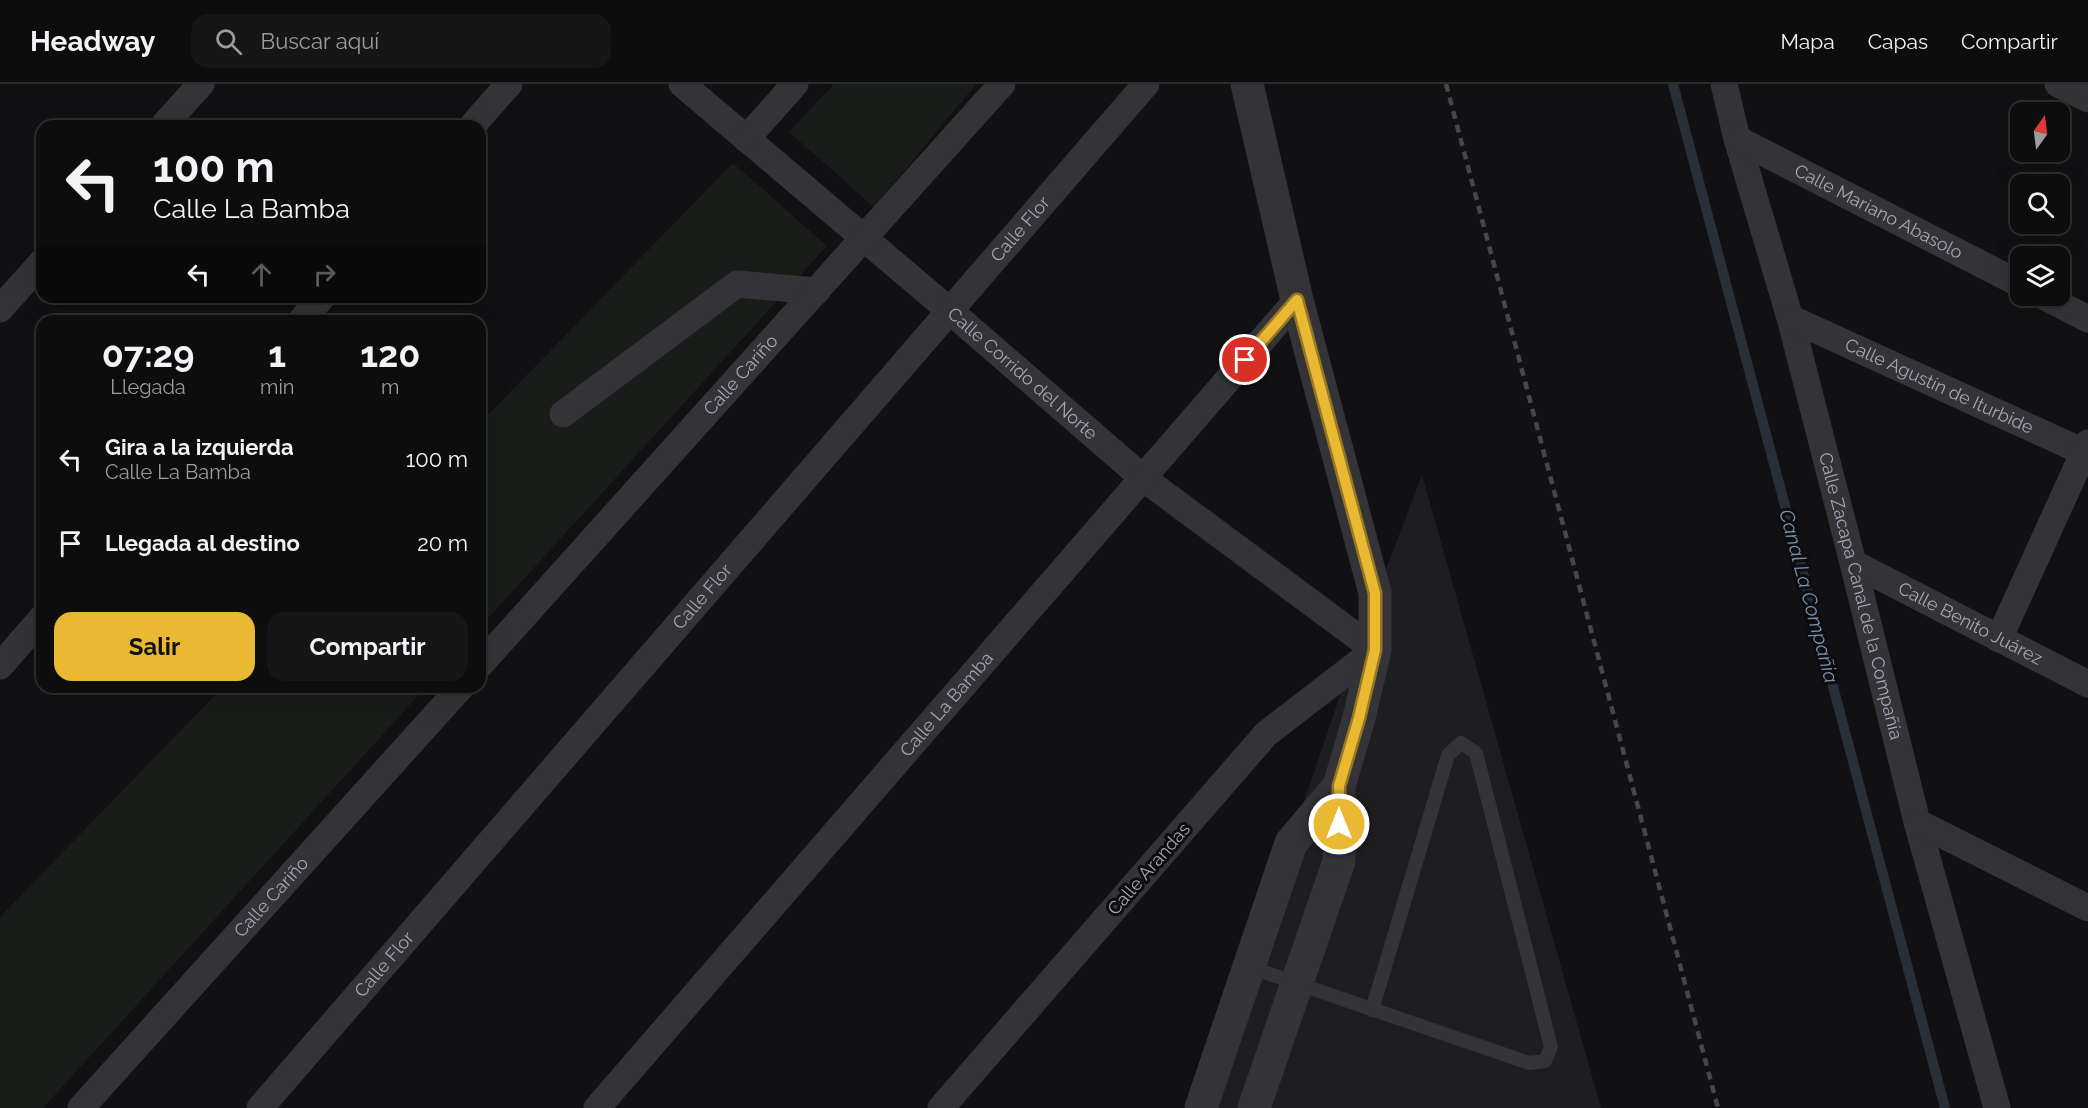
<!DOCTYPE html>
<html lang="es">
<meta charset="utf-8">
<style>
body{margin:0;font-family:Raleway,sans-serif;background:#161617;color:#f1f3f6;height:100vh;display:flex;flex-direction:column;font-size:22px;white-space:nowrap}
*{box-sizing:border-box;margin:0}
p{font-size:20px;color:#9a9c9e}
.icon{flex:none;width:33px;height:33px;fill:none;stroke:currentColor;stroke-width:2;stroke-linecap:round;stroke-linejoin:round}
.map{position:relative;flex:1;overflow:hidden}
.side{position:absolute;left:36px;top:231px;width:450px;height:378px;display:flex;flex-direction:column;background:#0d0d0e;border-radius:18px;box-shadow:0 6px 24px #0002,0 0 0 2px #2d2d2e}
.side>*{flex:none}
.guide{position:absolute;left:36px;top:36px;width:450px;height:183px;border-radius:18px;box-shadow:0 6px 24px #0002,0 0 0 2px #2d2d2e;background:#0d0d0e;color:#f1f3f6;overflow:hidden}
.needle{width:39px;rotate:14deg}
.buttons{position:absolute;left:2010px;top:18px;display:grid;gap:12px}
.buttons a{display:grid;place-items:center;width:60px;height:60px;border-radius:12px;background:#0d0d0e;box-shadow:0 6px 24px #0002,0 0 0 2px #2d2d2e;font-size:30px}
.pin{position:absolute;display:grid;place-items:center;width:51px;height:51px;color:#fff;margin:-26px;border:3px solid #fff;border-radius:50%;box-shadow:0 2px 6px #0007}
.me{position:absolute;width:66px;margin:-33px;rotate:0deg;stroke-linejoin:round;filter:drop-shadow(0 0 4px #0008)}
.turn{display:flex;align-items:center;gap:21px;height:126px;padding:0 18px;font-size:27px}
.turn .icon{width:78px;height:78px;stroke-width:2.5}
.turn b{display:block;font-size:42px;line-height:51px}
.lanes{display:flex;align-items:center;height:57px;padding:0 18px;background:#0003;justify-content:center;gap:30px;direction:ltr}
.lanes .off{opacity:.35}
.eta{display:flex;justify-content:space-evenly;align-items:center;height:102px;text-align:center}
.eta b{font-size:36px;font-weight:700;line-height:42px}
.primary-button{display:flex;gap:12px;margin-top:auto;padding:12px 18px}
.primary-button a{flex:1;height:69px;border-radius:18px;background:#e9b933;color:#111;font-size:24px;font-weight:700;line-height:69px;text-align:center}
.primary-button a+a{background:#161617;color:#f1f3f6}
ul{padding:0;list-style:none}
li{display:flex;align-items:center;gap:18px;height:84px;padding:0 18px}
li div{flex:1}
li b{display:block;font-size:22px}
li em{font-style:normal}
header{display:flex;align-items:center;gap:36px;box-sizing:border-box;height:84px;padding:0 30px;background:#0d0d0e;border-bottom:2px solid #2d2d2e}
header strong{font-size:28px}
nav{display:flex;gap:33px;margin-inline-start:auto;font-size:21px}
.search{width:420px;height:54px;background:#161617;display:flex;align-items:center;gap:15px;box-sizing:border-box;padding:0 21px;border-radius:18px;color:#9a9c9e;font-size:22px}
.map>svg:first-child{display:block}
.built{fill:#1e1d20}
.green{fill:#181d19}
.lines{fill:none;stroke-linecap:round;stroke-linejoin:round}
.stream{stroke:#282f36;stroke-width:10}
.service{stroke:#333338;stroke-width:14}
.minor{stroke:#333338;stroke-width:27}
.tertiary{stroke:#333338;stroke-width:33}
.rail{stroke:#46474d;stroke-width:4.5;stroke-dasharray:8 6;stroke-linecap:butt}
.route-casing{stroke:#977821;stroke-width:15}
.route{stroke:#e9b933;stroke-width:10}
.labels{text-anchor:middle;stroke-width:6;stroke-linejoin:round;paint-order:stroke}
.street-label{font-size:18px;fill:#a3a7b3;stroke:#0d0c0e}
.water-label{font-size:20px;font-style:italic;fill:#7b92ad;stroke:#0d0c0e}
</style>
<header>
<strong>Headway</strong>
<div class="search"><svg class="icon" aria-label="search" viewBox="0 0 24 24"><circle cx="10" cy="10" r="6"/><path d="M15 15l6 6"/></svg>Buscar aquí</div>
<nav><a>Mapa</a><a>Capas</a><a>Compartir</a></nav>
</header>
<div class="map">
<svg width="2088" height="1024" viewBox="0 0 2088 1024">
<rect width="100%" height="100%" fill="#111113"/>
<polygon class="built" points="1422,391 1601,1024 1200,1024 1357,561"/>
<g class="green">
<polygon points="834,0 976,0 874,123 789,48"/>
<polygon points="733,79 827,162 480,543 480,339"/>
<polygon points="223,603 426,603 43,1024 0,1024 0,833"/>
</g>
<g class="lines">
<polyline class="stream" points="1673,0 1945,1024"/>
<polyline class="service" points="1249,883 1529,979 1545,977 1551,963 1476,669 1461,659 1448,671 1372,926"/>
<g class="minor">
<path id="s1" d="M682 0 950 227 1143 394 1375 566 1266 650 941 1024"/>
<path id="s2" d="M1724 0 1737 55 1790 234 1853 479 1917 738 1997 1024"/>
<polyline points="2058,0 2088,15"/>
<polyline points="163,42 201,0"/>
<polyline points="472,42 509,0"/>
<polyline points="746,55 795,0"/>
<path id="s3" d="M1737 55 2020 200"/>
<polyline points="2043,212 2088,235"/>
<polyline points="0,225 42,178"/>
<path id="s4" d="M1790 234 2088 370"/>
<polyline points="301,237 322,213"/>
<polyline points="563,330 737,200 817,207"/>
<path id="s5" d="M1853 479 2088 600"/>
<polyline points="1999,555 2088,359"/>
<path id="s6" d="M480 581 1002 0"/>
<polyline points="0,582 42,534"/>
<polyline points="1917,738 2088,824"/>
<path id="s7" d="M81 1024 461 603"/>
<path id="s8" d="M260 1024 1146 0"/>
<path id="s9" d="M597 1024 1297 216"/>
</g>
<g class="tertiary">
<polyline points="1247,0 1297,216 1375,509 1375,566 1359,634 1339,702 1339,777 1254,1024"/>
<polyline points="1201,1024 1291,759 1339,702"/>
</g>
<polyline class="rail" points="1446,0 1718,1024"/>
</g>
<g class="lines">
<g class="route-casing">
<polyline id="route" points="1245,276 1297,216 1375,509 1375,566 1359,634 1339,702 1339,740"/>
</g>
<use href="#route" class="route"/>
</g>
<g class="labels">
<g class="street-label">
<text dy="6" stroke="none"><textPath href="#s3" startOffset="159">Calle Mariano Abasolo</textPath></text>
<text dy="6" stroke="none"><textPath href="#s8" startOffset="1162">Calle Flor</textPath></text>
<text dy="6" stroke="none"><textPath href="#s1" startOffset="447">Calle Corrido del Norte</textPath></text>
<text dy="6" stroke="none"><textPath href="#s6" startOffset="390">Calle Cariño</textPath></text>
<text dy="6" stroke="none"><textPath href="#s4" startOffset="164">Calle Agustín de Iturbide</textPath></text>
<text dy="6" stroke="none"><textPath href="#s8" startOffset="676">Calle Flor</textPath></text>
<text dy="6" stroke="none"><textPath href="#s2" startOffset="530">Calle Zacapa Canal de la Compañía</textPath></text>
<text dy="6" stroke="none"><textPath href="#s5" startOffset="132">Calle Benito Juárez</textPath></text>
<text dy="6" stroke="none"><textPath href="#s9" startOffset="534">Calle La Bamba</textPath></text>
<text transform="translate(1149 785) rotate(-49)" y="6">Calle Arandas</text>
<text dy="6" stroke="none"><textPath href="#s7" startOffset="284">Calle Cariño</textPath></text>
<text dy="6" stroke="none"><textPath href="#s8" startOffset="190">Calle Flor</textPath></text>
</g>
<g class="water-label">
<text transform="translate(1809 512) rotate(75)" y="7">Canal La Compañia</text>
</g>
</g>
</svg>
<div class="buttons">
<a><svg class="needle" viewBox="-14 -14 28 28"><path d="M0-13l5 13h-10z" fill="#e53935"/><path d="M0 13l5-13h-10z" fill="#9a9c9e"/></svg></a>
<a><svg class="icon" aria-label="search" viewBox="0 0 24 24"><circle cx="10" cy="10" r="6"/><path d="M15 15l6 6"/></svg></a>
<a><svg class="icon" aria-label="layers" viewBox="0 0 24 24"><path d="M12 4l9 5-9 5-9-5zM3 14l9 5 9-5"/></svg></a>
</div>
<div class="pin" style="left:1245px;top:276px;background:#d93025"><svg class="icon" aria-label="arrive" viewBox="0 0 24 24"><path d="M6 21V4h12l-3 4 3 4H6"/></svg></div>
<svg class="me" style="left:1339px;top:740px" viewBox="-20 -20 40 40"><circle r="17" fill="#e9b933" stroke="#fff" stroke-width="3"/><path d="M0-11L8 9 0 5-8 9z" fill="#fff"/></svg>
<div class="guide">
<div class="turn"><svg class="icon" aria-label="left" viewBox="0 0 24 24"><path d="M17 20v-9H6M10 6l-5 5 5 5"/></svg><div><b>100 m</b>Calle La Bamba</div></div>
<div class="lanes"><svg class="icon" aria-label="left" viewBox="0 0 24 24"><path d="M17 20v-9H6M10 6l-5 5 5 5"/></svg><svg class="icon off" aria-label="ahead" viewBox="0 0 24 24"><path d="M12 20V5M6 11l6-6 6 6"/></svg><svg class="icon off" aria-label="right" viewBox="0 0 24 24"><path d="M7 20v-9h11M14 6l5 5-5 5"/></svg></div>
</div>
<section class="side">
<div class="eta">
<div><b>07:29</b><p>Llegada</p></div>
<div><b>1</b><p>min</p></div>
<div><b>120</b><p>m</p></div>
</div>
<ul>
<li><svg class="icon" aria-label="left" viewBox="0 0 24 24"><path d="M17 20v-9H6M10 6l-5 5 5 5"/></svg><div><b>Gira a la izquierda</b><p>Calle La Bamba</p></div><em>100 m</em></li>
<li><svg class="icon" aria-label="arrive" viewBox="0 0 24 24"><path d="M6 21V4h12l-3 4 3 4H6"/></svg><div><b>Llegada al destino</b></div><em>20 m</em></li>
</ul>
<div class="primary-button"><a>Salir</a><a>Compartir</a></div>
</section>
</div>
